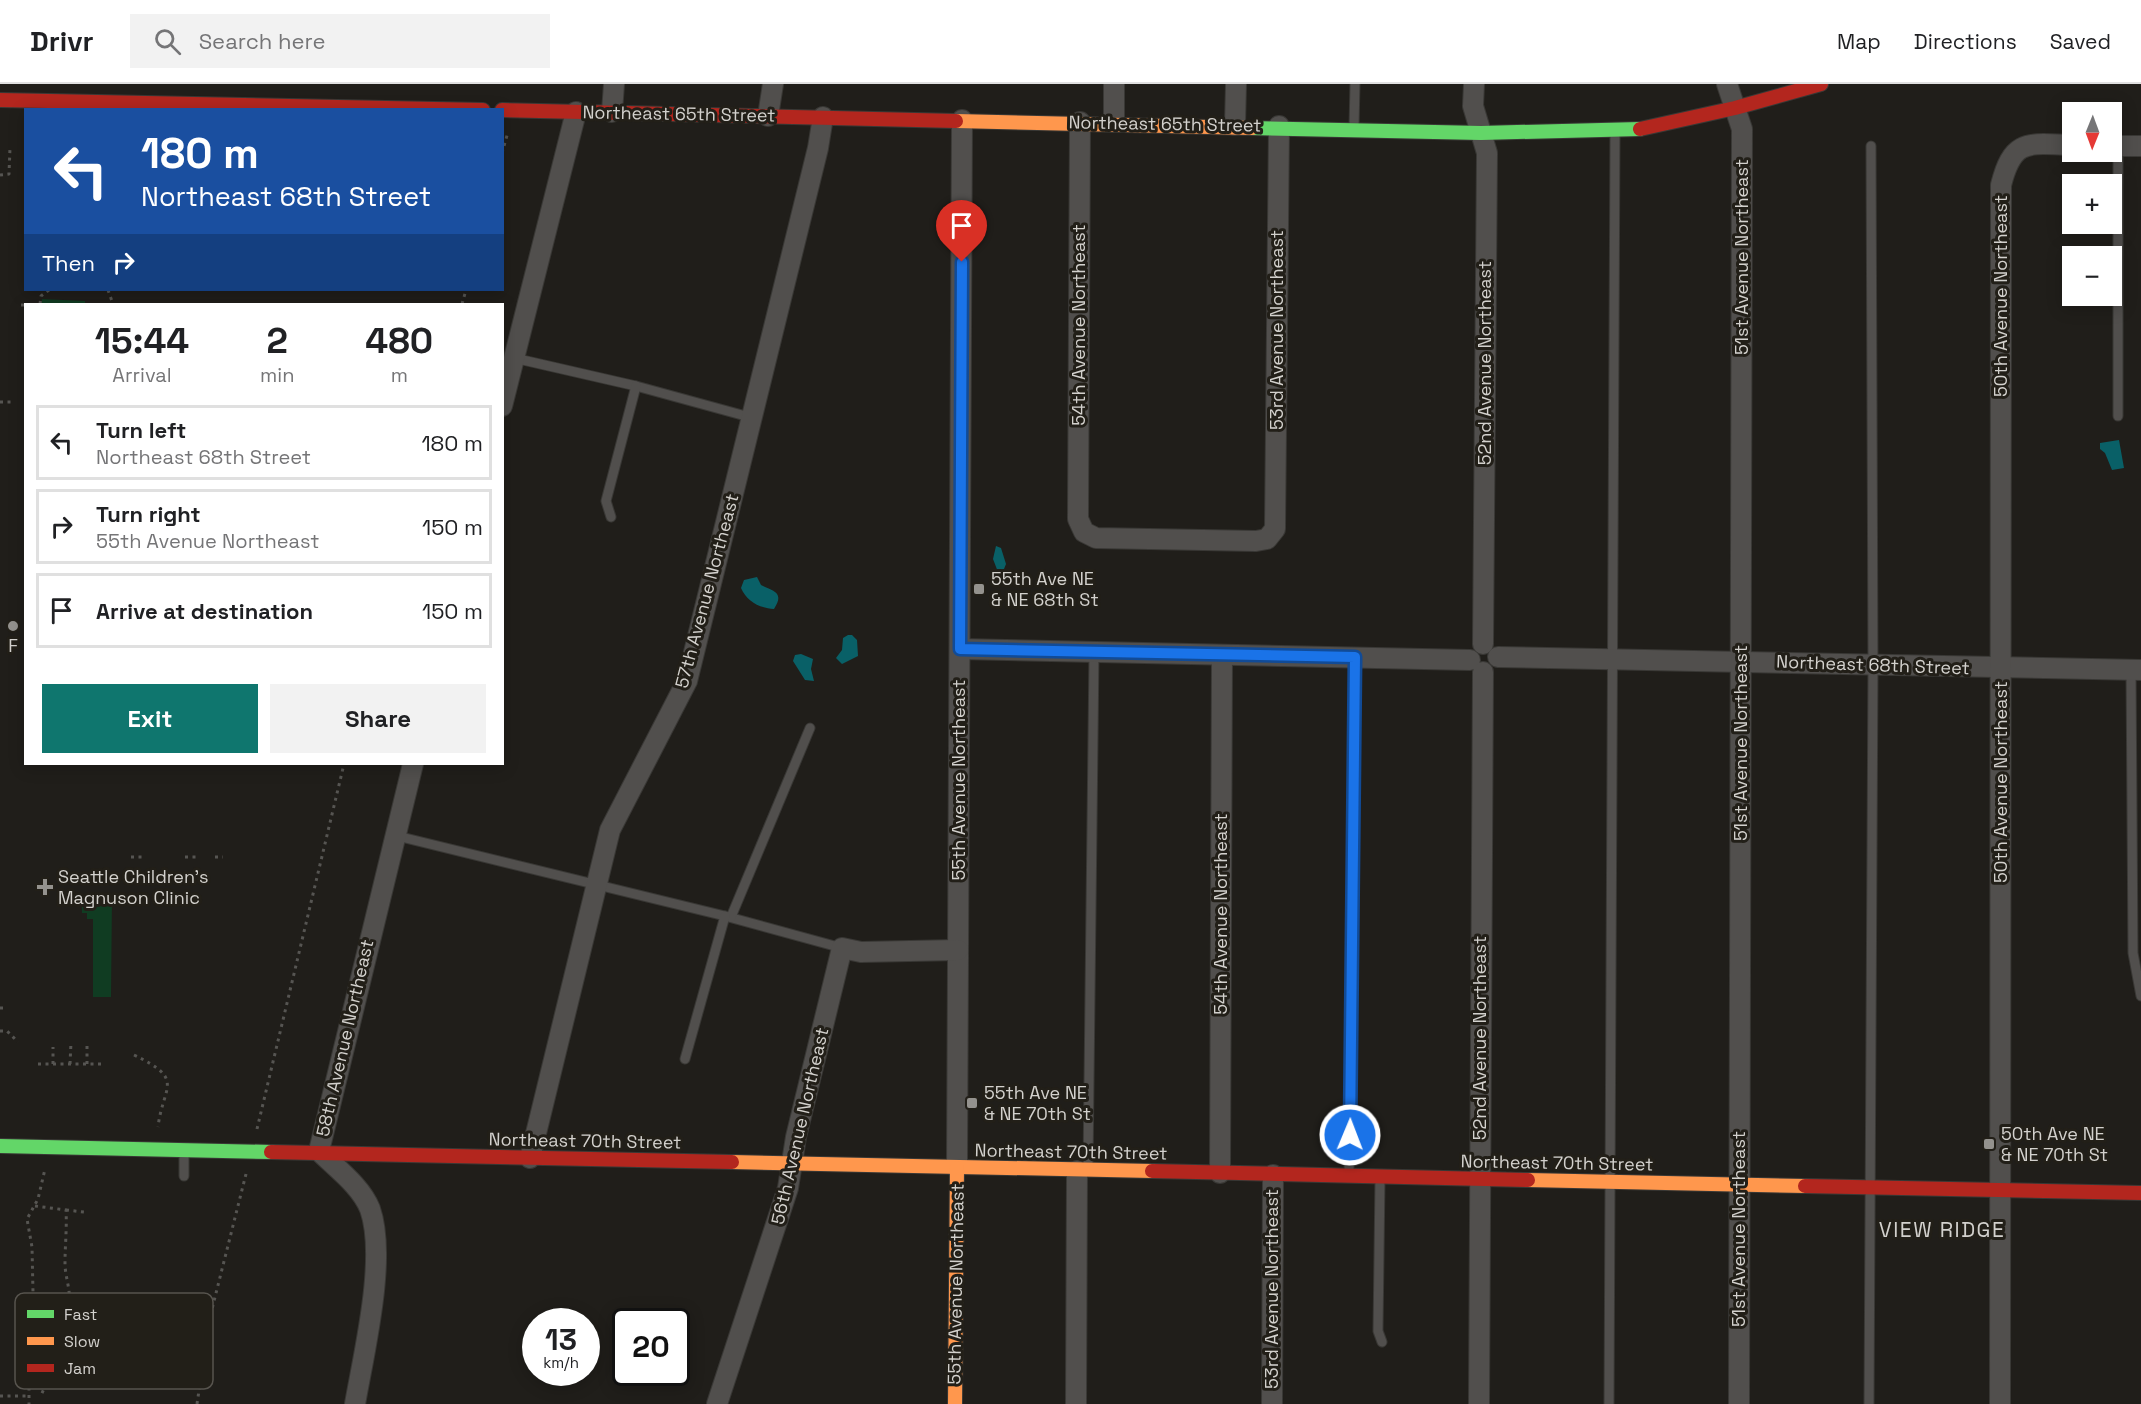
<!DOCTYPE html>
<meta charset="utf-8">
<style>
body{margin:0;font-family:"Space Grotesk",sans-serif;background:#f2f2f2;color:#202124;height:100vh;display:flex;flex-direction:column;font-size:22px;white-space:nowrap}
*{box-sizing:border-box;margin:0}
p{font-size:20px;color:#757577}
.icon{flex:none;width:33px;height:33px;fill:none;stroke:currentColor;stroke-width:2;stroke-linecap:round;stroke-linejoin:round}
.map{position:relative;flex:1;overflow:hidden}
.side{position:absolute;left:24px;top:219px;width:480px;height:462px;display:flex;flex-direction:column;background:#fff;border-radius:0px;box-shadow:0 3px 15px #0003}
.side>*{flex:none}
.hud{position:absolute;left:24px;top:24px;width:480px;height:183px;border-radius:0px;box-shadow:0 3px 15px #0003;background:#1a4fa0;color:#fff;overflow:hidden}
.needle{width:39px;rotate:181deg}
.controls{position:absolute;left:2062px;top:18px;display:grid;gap:12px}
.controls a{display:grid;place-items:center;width:60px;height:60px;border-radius:0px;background:#fff;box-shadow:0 3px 15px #0003;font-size:30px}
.speed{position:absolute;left:522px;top:1224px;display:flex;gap:12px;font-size:30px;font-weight:700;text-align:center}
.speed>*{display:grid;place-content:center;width:78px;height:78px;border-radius:50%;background:#fff;box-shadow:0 3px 15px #0003;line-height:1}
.speed small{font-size:15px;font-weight:400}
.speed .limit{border:3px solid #111;border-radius:9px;background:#fff;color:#111}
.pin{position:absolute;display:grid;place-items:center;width:51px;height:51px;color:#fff;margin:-62px -26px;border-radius:50% 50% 50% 0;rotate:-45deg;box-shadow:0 0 6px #0007}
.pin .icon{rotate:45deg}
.me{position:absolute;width:66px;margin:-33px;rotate:1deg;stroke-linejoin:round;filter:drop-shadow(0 0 4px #0008)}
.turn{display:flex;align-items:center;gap:21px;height:126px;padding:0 18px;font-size:27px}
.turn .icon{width:78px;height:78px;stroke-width:2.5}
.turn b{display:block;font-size:42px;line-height:51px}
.then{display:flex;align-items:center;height:57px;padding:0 18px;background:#0003;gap:12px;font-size:22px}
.eta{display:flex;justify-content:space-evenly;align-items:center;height:102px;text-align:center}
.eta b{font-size:36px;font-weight:700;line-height:42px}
.action{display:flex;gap:12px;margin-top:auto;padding:12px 18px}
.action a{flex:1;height:69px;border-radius:0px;background:#0f766e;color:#fff;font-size:24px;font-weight:700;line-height:69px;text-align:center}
.action a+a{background:#f2f2f2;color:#202124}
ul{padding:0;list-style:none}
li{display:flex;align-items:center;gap:18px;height:75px;margin:0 12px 9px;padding:0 6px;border:3px solid #e0e0e0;border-radius:0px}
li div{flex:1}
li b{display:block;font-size:22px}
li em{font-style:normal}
header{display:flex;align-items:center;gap:36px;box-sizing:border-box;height:84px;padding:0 30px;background:#fff;border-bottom:2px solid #e0e0e0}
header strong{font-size:28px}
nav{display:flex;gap:33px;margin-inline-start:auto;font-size:21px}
.search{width:420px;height:54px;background:#f2f2f2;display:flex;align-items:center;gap:15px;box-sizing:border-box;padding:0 21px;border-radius:0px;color:#757577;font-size:22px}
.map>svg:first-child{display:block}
.green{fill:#103c22}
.water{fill:#096067}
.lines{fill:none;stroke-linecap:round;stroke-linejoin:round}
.lane-casing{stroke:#393835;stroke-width:11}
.street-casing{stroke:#393835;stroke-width:22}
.fast-casing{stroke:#393835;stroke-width:16}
.slow-casing{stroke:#393835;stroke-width:16}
.jam-casing{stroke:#393835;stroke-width:16}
.path{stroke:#565552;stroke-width:3;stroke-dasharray:3 4.5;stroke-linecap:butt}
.lane{stroke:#514f4d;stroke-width:9}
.street{stroke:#514f4d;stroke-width:20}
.fast{stroke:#63d668;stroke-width:14}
.slow{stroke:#ff974d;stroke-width:14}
.jam{stroke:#b3261e;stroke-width:14}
.route-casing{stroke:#114b97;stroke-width:15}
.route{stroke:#1a73e8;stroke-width:10}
.poi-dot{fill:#94928e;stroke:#221f18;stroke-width:2}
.labels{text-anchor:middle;stroke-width:6;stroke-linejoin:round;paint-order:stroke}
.street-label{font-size:18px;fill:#d3d1cd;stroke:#221f18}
.poi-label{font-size:18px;fill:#d3d1cd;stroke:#221f18;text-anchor:start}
.quarter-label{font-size:21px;letter-spacing:1.5px;fill:#d3d1cd;stroke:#221f18}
.key{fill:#221f18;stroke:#57544e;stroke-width:1.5}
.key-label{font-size:16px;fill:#d3d1cd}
</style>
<header>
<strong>Drivr</strong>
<div class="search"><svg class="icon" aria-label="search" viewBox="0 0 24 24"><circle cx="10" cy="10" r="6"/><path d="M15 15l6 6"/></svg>Search here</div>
<nav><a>Map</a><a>Directions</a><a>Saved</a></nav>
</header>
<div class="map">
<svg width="2141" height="1320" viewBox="0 0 2141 1320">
<rect width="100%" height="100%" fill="#201e1a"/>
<g class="green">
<polygon points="42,215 85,217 85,220 42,220"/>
<polygon points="87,813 112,813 111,913 93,913 93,835 87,835 87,829 82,829 82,820 86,820"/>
</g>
<g class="water">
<polygon points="2119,356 2124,384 2112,386 2105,369 2100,365 2100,359"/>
<polygon points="996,462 1001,464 1006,480 1002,490 998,488 993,475"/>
<path d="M757 493 761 501C773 507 785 508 774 525 760 524 747 518 741 504L744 496Z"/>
<polygon points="848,551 852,551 857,556 858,572 842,580 836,574 842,566 843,554"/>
<polygon points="801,570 813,575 811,585 814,597 805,596 793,577 795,571"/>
</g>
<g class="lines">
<g class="lane-casing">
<g id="lane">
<polyline points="1354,43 1355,0"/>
<polyline points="514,274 636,302 753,334"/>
<polyline points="2118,332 2118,62"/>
<polyline points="611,433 606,417 636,302"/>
<polyline points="2131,586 2133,869 2141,912"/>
<polyline points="393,751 725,832 842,864"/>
<polyline points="731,833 810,644"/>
<polyline points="685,975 725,832"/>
<polyline points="184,1067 184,1092"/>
<polyline points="1088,1083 1094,569"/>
<polyline points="1349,1090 1355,573"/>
<polyline points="1380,1095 1378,1247 1382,1258"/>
<polyline points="1609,1320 1615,48"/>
<polyline points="1869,1320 1873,582 1871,62"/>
</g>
</g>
<g class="street-casing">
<g id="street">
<polyline points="1114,0 1114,38"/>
<polyline points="1474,0 1473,22 1487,69 1483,560"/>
<polyline points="1727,0 1742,45 1739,1320"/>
<polyline points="612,28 614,0"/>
<polyline points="768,32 773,0"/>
<polyline points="1080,38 1078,435 1084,448 1096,454 1256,457 1267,455 1275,445 1279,42"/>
<polyline points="1235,41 1236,0"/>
<polyline points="2112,62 2141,62"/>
<polyline points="502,322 576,28"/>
<polyline points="960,565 1470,576"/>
<polyline points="1498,573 2141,586"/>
<polyline points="530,1074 610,746 687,597 818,64 823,33"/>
<polyline points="957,1084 962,36"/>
<polyline points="1220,1089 1222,571"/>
<path d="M355 1320C364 1268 387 1174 370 1125 361 1102 336 1084 319 1067L413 680"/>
<polyline points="717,1320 788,1104 796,1053 842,864 861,868 958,866"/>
<polyline points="1076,1320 1077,1087"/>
<polyline points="1272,1320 1273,1091"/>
<polyline points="1479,1320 1483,588"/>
<path d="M2000 1320 2001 101C2013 53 2029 60 2073 61"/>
</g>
</g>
<g class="fast-casing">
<g id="fast">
<polyline points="1252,44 1481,49 1640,45"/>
<polyline points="0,1062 271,1068"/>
</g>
</g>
<g class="slow-casing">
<g id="slow">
<polyline points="956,37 1252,44"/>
<polyline points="732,1078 1152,1087"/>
<polyline points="1528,1096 1805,1102"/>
<polyline points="955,1320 957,1084"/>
</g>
</g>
<g class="jam-casing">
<g id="jam">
<polyline points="0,16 483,26"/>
<polyline points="502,26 956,37"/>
<polyline points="1640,45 1735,24 1821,0"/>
<polyline points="271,1068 732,1078"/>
<polyline points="1152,1087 1528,1096"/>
<polyline points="1805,1102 2141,1109"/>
</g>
</g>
<g class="path">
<polyline points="502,69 508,48"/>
<polyline points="0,91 9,90 10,64"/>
<polyline points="108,206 113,220"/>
<polyline points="40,220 41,212 49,206"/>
<polyline points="462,220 466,206"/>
<polyline points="21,221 26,221"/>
<polyline points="0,318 13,318"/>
<polyline points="131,773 143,773"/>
<polyline points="185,773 200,773"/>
<polyline points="215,773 223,773"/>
<polyline points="0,924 6,924"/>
<polyline points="0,947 7,947 18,958"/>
<path d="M134 971C186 996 163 1001 158 1043"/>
<polyline points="38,980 105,980"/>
<polyline points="53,980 53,963"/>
<polyline points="70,980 71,958"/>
<polyline points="87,980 87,958"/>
<polyline points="257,1045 344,680"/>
<path d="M35 1122 66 1126C67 1144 65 1162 65 1179 65 1197 75 1214 65 1231"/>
<polyline points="66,1126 84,1128"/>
<path d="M39 1224C62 1218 77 1240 66 1261L54 1271"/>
<polyline points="29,1296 29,1320"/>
<path d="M42 1309 53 1285 54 1271 34 1266C21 1251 24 1236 39 1224L33 1208 32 1163 27 1135 38 1115 45 1085"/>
<polyline points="0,1312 29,1312"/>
<polyline points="197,1320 210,1233 246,1090"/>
</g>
<use href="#lane" class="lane"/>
<use href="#street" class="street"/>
<use href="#fast" class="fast"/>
<use href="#slow" class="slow"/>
<use href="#jam" class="jam"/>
</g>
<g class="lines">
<g class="route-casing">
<polyline id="route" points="962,178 960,565 1355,573 1350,1051"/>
</g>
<use href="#route" class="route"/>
</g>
<g class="poi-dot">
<rect x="973" y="499" width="12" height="12" rx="3"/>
<circle cx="13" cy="542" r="6"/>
<path d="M42 794h6v6h6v6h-6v6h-6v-6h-6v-6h6z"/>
<rect x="966" y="1013" width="12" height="12" rx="3"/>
<rect x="1983" y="1054" width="12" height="12" rx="3"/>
</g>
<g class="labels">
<g class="street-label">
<text transform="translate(679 30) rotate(1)" y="6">Northeast 65th Street</text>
<text transform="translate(1165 40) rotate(1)" y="6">Northeast 65th Street</text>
<text transform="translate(1742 173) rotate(-90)" y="6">51st Avenue Northeast</text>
<text transform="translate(2001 212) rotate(-90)" y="6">50th Avenue Northeast</text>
<text transform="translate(1079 241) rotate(-90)" y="6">54th Avenue Northeast</text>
<text transform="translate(1277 246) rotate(-90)" y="6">53rd Avenue Northeast</text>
<text transform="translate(1485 279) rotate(-90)" y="6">52nd Avenue Northeast</text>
<text transform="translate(707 507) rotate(-75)" y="6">57th Avenue Northeast</text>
<text transform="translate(1873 581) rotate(2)" y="6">Northeast 68th Street</text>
<text transform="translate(1741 659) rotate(-90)" y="6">51st Avenue Northeast</text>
<text transform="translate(959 696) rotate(-90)" y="6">55th Avenue Northeast</text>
<text transform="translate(2001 698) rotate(-90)" y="6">50th Avenue Northeast</text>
<text transform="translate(1221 830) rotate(-90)" y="6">54th Avenue Northeast</text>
<text transform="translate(345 954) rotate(-77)" y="6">58th Avenue Northeast</text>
<text transform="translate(1480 954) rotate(-90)" y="6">52nd Avenue Northeast</text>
<text transform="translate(800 1042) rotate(-77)" y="6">56th Avenue Northeast</text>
<text transform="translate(585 1057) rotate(1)" y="6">Northeast 70th Street</text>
<text transform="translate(1071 1068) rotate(1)" y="6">Northeast 70th Street</text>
<text transform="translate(1557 1079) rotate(1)" y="6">Northeast 70th Street</text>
<text transform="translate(1739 1145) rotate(-90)" y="6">51st Avenue Northeast</text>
<text transform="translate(956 1200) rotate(-89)" y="6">55th Avenue Northeast</text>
<text transform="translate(1272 1205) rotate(-90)" y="6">53rd Avenue Northeast</text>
</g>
<g class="poi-label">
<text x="991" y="501">55th Ave NE<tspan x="991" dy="21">&amp; NE 68th St</tspan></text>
<text x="13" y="568" text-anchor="middle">F</text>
<text x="58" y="799">Seattle Children's<tspan x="58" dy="21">Magnuson Clinic</tspan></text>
<text x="984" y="1015">55th Ave NE<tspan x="984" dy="21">&amp; NE 70th St</tspan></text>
<text x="2001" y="1056">50th Ave NE<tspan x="2001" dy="21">&amp; NE 70th St</tspan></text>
</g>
<g class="quarter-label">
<text x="1942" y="1153">VIEW RIDGE</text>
</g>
</g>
<rect x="15" y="1209" width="198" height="96" rx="9" class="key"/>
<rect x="27" y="1226" width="27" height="8" fill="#63d668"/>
<rect x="27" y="1253" width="27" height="8" fill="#ff974d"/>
<rect x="27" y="1280" width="27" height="8" fill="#b3261e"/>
<g class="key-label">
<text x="64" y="1236">Fast</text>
<text x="64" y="1263">Slow</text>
<text x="64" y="1290">Jam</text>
</g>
</svg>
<div class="controls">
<a><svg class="needle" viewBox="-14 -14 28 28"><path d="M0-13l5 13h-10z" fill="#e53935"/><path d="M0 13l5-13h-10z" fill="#757577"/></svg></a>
<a>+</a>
<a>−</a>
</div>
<div class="speed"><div>13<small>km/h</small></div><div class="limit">20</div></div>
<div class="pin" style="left:962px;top:178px;background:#d93025"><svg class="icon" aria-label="arrive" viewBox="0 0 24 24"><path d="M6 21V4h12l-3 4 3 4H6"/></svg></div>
<svg class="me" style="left:1350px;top:1051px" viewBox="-20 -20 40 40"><circle r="17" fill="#1a73e8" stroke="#fff" stroke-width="3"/><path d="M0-11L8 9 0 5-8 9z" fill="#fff"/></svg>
<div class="hud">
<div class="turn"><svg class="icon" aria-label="left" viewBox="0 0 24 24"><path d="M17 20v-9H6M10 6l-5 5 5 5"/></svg><div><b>180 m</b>Northeast 68th Street</div></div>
<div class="then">Then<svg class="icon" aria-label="right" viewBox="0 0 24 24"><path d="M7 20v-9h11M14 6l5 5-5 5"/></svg></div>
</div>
<section class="side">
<div class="eta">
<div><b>15:44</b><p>Arrival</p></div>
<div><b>2</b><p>min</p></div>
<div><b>480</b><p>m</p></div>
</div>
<ul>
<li><svg class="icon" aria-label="left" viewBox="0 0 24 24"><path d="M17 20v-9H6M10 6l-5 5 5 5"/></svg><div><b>Turn left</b><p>Northeast 68th Street</p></div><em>180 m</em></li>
<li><svg class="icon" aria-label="right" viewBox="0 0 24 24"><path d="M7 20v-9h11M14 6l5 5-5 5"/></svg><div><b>Turn right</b><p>55th Avenue Northeast</p></div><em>150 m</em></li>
<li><svg class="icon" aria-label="arrive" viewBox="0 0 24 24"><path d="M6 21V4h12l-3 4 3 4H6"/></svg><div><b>Arrive at destination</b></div><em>150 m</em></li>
</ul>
<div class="action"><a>Exit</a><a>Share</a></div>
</section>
</div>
